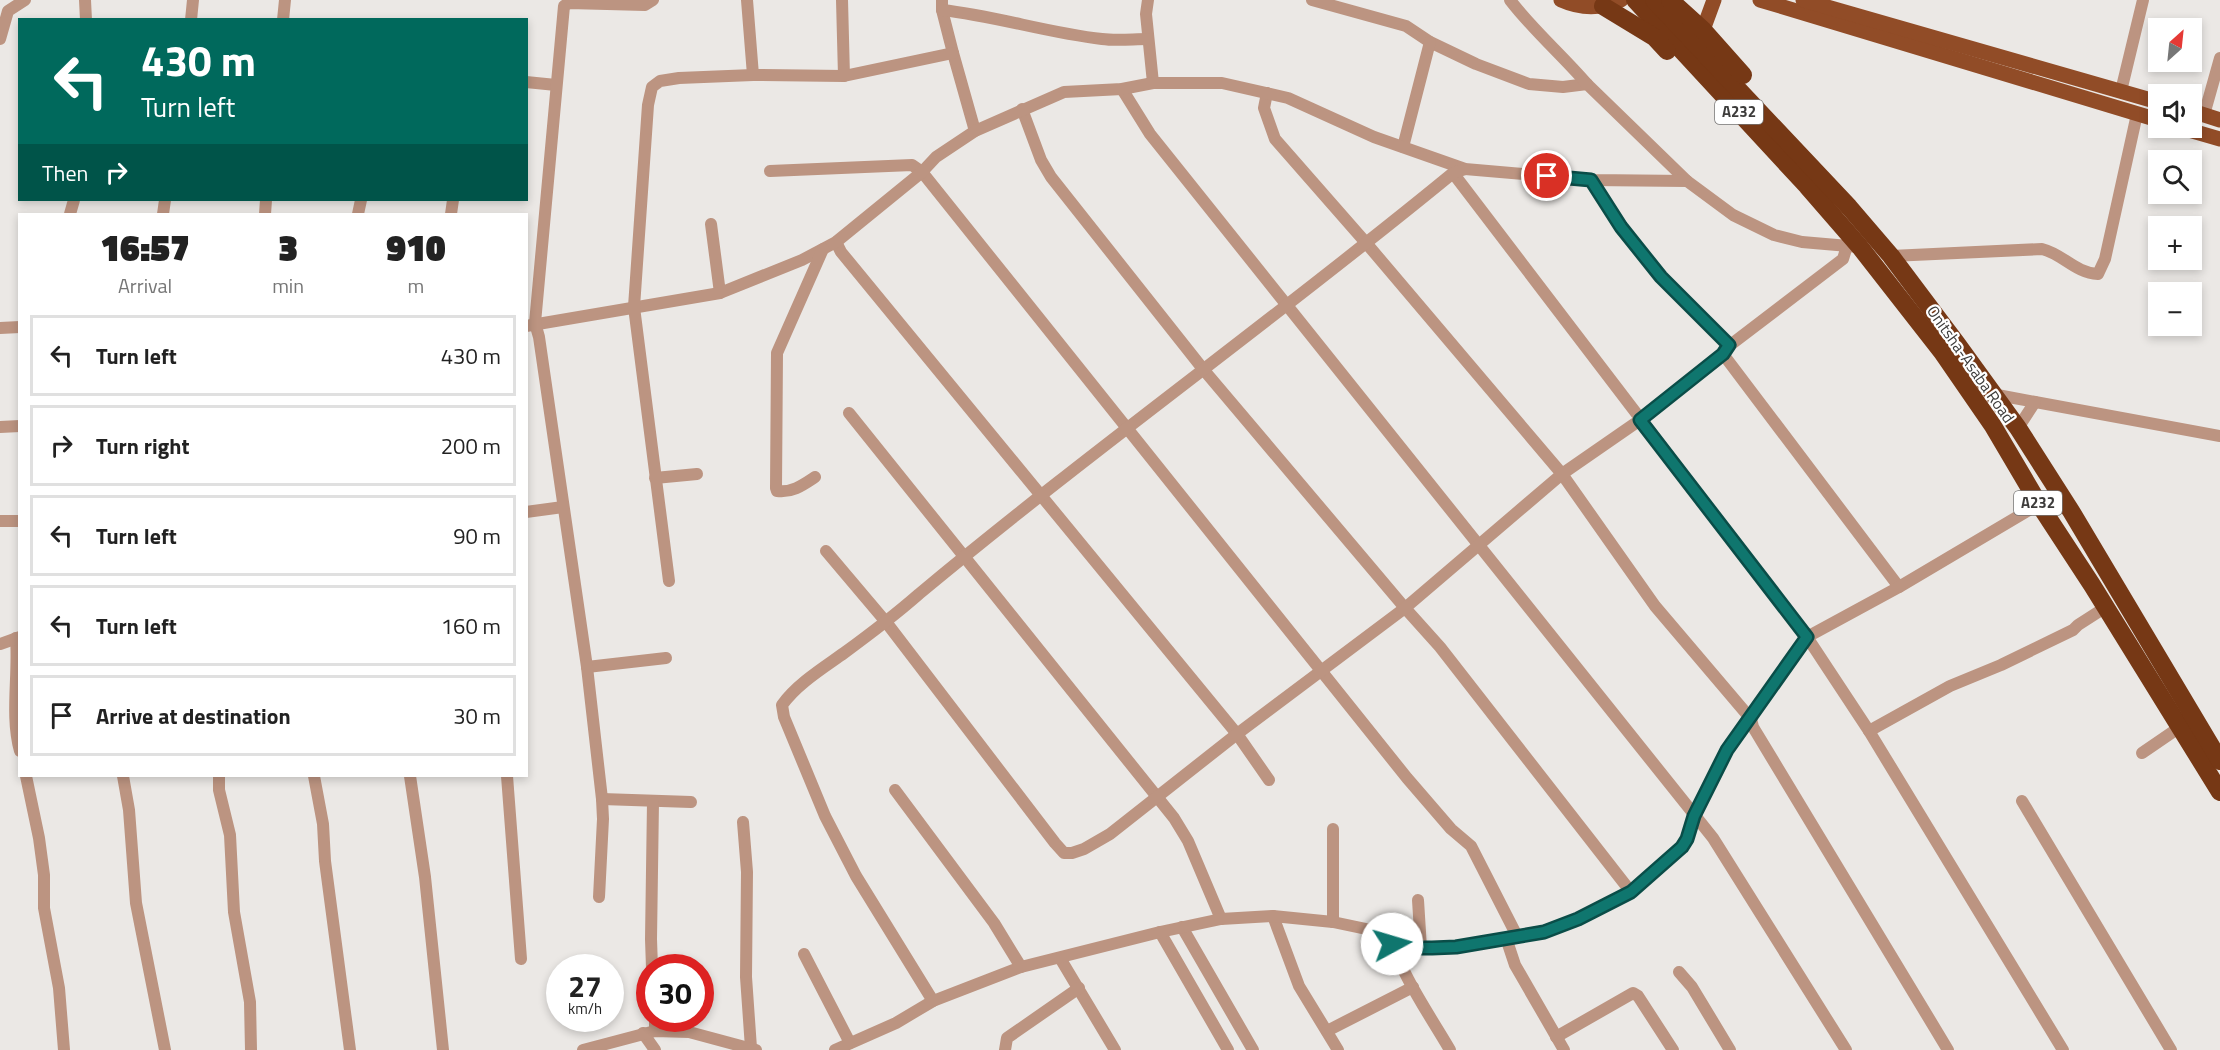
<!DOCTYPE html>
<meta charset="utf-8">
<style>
body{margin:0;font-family:"Titillium Web",sans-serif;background:#f6f6f6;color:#222;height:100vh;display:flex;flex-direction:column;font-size:22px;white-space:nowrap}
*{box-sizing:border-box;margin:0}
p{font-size:20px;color:#767676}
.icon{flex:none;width:33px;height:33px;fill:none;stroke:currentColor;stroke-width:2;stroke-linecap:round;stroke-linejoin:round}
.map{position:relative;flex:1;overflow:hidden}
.drawer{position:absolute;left:18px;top:213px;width:510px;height:564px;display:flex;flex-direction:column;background:#fff;border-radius:0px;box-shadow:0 3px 9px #0003}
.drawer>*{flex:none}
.hud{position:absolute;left:18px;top:18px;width:510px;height:183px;border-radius:0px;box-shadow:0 3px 9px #0003;background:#00695c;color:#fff;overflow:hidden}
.needle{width:39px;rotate:27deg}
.buttons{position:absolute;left:2148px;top:18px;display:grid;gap:12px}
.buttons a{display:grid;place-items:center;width:54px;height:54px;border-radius:0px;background:#fff;box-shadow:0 3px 9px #0003;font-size:30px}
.speed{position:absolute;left:546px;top:954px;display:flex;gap:12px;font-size:30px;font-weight:700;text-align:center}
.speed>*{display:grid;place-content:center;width:78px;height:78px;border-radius:50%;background:#fff;box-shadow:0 3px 9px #0003;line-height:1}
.speed small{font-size:15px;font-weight:400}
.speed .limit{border:9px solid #d22;background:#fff;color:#111}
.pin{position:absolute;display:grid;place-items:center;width:51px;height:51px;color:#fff;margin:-26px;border:3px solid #fff;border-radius:50%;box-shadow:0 2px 6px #0007}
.me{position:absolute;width:66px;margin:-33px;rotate:84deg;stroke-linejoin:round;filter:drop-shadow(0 0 4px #0008)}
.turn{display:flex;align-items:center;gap:21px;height:126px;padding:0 24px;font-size:27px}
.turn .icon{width:78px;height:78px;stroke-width:2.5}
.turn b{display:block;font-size:42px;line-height:51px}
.then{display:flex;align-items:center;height:57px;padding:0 24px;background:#0003;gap:12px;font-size:22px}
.eta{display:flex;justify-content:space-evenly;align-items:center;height:102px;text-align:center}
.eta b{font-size:36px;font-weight:800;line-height:42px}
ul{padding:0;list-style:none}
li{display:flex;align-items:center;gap:18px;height:81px;margin:0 12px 9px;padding:0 12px;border:3px solid #e0e0e0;border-radius:0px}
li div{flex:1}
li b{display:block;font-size:22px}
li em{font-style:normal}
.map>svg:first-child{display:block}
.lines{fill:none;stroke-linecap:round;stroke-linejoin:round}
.minor{stroke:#bc9481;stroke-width:12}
.major{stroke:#914c27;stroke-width:15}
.highway{stroke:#763815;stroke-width:18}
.route-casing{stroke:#0a4d48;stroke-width:15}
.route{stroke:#0f766e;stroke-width:10}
.labels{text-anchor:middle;stroke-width:4.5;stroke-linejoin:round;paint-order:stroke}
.shield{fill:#fff;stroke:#777676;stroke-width:1.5}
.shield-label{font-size:15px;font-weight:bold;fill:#3d3c3b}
.street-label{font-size:16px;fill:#3d3c3b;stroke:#fff}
</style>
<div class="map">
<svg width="2220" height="1050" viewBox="0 0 2220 1050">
<rect width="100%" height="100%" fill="#ebe8e5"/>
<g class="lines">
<g class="minor">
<polyline points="85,0 86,20"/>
<polyline points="747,0 753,75"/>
<polyline points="842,0 844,76"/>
<polyline points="942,0 942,10 953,53 975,131"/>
<polyline points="1148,0 1146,14 1153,83"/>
<polyline points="1312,0 1406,26 1430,42 1476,64 1529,84 1563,87 1587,84 1687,181"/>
<path d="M1510 0C1533 30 1562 55 1587 84"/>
<path d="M942 10C996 16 1048 33 1102 39 1117 41 1133 39 1148 39"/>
<polyline points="191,20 193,0"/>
<polyline points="283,20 285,0"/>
<polyline points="0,39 8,11 25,0"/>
<polyline points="526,82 556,85"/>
<polyline points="1122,89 1150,134 1713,838 1846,1050"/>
<polyline points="2121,91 2143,0"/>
<polyline points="1267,93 1264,108 1275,139 1367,244 1562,474 1655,606 1751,719 1753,727 1948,1050"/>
<polyline points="1022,109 1041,160 1051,177 1203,369 1405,608 1440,647 1631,892"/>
<polyline points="2204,115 2220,58"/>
<polyline points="1403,147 1430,42"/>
<polyline points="770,171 912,165 922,172 1407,778 1451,829 1471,846 1517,936"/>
<polyline points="1453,173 1807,637 1869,731 2063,1050"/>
<polyline points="1591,180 1621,227 1661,277 1729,346"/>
<polyline points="70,214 74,200"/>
<polyline points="163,214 165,200"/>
<polyline points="265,214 266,200"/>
<polyline points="358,214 361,200"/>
<polyline points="451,214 453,200"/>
<polyline points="711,224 720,293"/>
<polyline points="836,242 841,252 1237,734 1269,780"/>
<path d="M1891 256 2042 249C2063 254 2075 273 2098 274L2105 259 2137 114"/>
<polyline points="526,326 720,293 802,260 836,242 922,172 936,157 975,131 1064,92 1122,89 1153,83 1222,83 1288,98 1374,137 1465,169 1591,180 1687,181 1733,215 1774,235 1802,242 1860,247"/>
<polyline points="0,328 20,327"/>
<polyline points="1723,354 1899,587"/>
<polyline points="1992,394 2220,436"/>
<polyline points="849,413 1174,818 1188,841 1221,919"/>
<polyline points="0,427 20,426"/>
<polyline points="2018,428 2035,402"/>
<path d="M815 477C803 485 792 493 777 491L776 488 777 353 823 249"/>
<polyline points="655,478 697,474"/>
<polyline points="526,512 563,507"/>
<polyline points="0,521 20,521"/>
<polyline points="826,551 886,622 1055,843 1064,853 1072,853 1084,849 1110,834 1237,734 1405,608 1562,474 1640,420 1723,354 1729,346 1843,259 1847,246"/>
<polyline points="669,581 634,307 648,105 652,87 660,81 679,78 753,75 844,76 953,53"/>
<path d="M16 638C19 675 10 715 20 751"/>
<polyline points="0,644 20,637"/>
<polyline points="587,667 666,658"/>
<polyline points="1869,731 1950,686 2001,665 2073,630 2078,625 2106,607"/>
<polyline points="2142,753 2180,727"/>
<polyline points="26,776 39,838 44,875 44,908 59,988 64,1050"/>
<polyline points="123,776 129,810 136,903 165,1050"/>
<polyline points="219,776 219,790 230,835 234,912 250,1002 251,1050"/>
<polyline points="314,776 323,824 325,861 350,1050"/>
<polyline points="410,776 425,877 443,1050"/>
<polyline points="507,776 521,959"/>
<polyline points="895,790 994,923 1021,967"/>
<polyline points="602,799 691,802"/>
<polyline points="2022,801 2171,1050"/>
<polyline points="743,822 747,872 746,977 751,1048"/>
<polyline points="599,897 603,819 602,799 587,667 539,337 535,323 564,6 569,3 645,5 653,0"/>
<polyline points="1418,900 1421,948"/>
<polyline points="1273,916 1299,986 1338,1050"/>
<polyline points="1333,922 1333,829"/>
<polyline points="1182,927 1253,1050"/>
<polyline points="1160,932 1228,1050"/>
<path d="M1390 934C1397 968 1432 1019 1450 1050"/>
<polyline points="1506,938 1515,965 1564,1050"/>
<polyline points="804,954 850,1043"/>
<polyline points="1060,958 1115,1050"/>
<polyline points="652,968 651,939 653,802"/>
<polyline points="1679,972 1692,987 1730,1050"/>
<path d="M933 1001 856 876 825 816 784 717 782 705C797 684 823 668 844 653 870 634 895 615 919 594 1093 449 1278 317 1453 173L1465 169"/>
<polyline points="655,1018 655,1031"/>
<polyline points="1327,1031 1413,987"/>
<polyline points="643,1033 655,1050"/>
<polyline points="1556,1037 1633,993 1638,996 1673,1050"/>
<polyline points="583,1050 655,1031 689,1032 756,1050"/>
<polyline points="835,1050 896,1023 933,1001 1021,967 1160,932 1221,919 1273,916 1333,922 1390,934 1421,948 1456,947 1544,931 1578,919 1631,892 1682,847 1687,839 1694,816 1727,750 1807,637 1899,587 2039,504"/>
<polyline points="1005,1050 1007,1038 1079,988"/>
</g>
<g class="major">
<path d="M1561 0C1581 9 1601 9 1621 0"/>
<polyline points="1760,0 2158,120"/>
<polyline points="1803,0 2158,102"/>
<polyline points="1703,30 1714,0"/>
<polyline points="2192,111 2220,120"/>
<polyline points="2182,128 2220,139"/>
</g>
<g class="highway">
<polyline points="1635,0 1807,186 1860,247 1942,352 1993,426 2039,504 2092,585 2220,792"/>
<polyline points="1654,0 1849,207 1891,256 1957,344 2018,428 2071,511 2220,761"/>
<polyline points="1670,0 1703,30 1743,75"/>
<polyline points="1603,6 1654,37 1667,51"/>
</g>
</g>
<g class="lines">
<g class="route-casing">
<polyline id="route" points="1392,944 1390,934 1421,948 1432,948 1456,947 1544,932 1578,919 1631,892 1682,847 1687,839 1694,816 1727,750 1807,637 1640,420 1723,354 1729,345 1661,277 1621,227 1591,180 1547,176"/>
</g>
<use href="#route" class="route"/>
</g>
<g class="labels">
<g class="shield">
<rect x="1715" y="100" width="48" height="24" rx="4.5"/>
<rect x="2014" y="491" width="48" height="24" rx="4.5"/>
</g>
<g class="shield-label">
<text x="1739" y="117">A232</text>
<text x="2038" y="508">A232</text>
</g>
<g class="street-label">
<text transform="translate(1971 364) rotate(55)" y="6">Onitsha-Asaba Road</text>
</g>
</g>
</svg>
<div class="buttons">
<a><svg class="needle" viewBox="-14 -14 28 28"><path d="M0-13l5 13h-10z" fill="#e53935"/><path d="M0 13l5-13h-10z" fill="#767676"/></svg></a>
<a><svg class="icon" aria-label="sound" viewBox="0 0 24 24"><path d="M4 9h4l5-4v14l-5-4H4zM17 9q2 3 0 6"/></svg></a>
<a><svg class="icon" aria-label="search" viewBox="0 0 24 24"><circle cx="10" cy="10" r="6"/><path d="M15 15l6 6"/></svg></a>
<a>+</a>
<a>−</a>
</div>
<div class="speed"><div>27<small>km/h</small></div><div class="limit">30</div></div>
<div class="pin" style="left:1547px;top:176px;background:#d93025"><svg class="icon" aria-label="arrive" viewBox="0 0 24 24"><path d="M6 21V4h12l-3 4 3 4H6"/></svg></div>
<svg class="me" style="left:1392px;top:944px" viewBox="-20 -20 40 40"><circle r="19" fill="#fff"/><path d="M0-13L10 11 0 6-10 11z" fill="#0f766e"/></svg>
<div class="hud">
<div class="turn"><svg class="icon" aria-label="left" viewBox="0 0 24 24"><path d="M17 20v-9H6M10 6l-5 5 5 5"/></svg><div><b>430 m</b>Turn left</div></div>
<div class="then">Then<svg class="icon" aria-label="right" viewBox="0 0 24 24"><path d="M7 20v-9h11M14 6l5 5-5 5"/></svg></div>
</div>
<section class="drawer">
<div class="eta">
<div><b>16:57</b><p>Arrival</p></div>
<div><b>3</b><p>min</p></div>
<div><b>910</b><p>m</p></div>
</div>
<ul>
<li><svg class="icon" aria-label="left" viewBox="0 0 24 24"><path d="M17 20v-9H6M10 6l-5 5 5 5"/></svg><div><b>Turn left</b></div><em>430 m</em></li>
<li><svg class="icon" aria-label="right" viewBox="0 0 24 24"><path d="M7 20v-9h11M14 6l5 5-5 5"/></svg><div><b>Turn right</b></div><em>200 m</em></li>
<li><svg class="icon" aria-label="left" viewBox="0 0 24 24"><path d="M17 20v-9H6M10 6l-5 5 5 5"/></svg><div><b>Turn left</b></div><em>90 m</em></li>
<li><svg class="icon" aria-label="left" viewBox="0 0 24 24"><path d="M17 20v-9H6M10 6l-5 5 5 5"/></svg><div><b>Turn left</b></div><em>160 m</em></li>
<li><svg class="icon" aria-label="arrive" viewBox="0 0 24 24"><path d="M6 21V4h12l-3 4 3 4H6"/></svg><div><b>Arrive at destination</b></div><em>30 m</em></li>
</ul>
</section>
</div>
